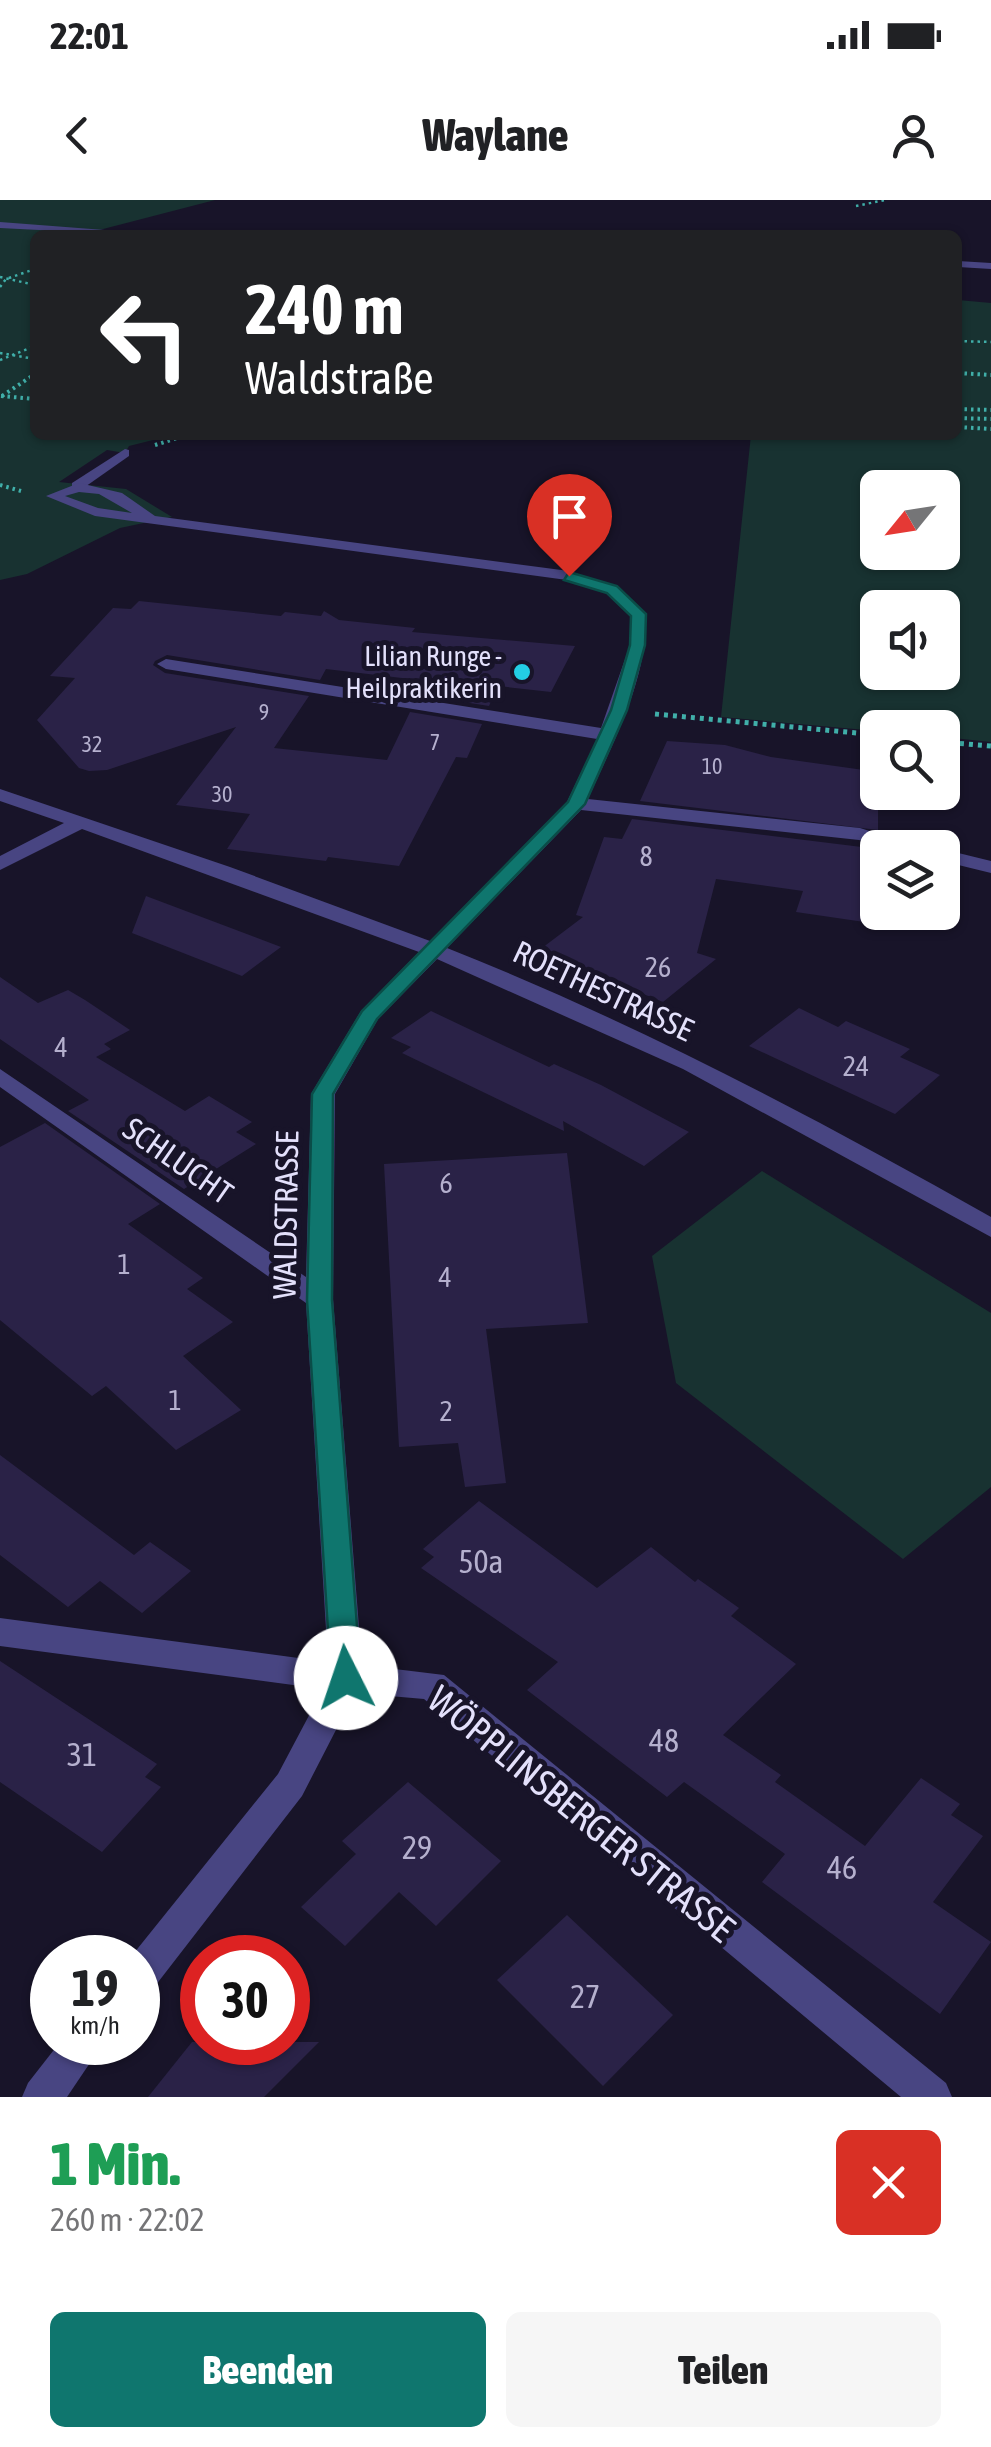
<!DOCTYPE html>
<html lang="de">
<meta charset="utf-8">
<style>
body{margin:0;font-family:"Asap Condensed",sans-serif;background:#f6f6f6;color:#202124;height:100vh;display:flex;flex-direction:column;font-size:38px;white-space:nowrap}
*{box-sizing:border-box;margin:0}
p{font-size:32px;color:#757577}
.icon{flex:none;width:55px;height:55px;fill:none;stroke:currentColor;stroke-width:2;stroke-linecap:round;stroke-linejoin:round}
.map{position:relative;height:1897px;overflow:hidden}
.panel{display:flex;flex-direction:column;background:#fff;flex:1}
.panel>*{flex:none}
.guide{position:absolute;left:30px;top:30px;width:932px;height:210px;border-radius:15px;box-shadow:0 2px 8px #0004;background:#202124;color:#fff;overflow:hidden}
.needle{width:65px;rotate:240deg}
.tools{position:absolute;left:860px;top:270px;display:grid;gap:20px}
.tools a{display:grid;place-items:center;width:100px;height:100px;border-radius:15px;background:#fff;box-shadow:0 2px 8px #0004;font-size:50px}
.speed{position:absolute;left:30px;top:1735px;display:flex;gap:20px;font-size:50px;font-weight:700;text-align:center}
.speed>*{display:grid;place-content:center;width:130px;height:130px;border-radius:50%;background:#fff;box-shadow:0 2px 8px #0004;line-height:1}
.speed small{font-size:25px;font-weight:400}
.speed .limit{border:15px solid #d22;background:#fff;color:#111}
.pin{position:absolute;display:grid;place-items:center;width:85px;height:85px;color:#fff;margin:-102px -42px;border-radius:50% 50% 50% 0;rotate:-45deg;box-shadow:0 0 10px #0007}
.pin .icon{rotate:45deg}
.me{position:absolute;width:110px;margin:-55px;rotate:356deg;stroke-linejoin:round;filter:drop-shadow(0 0 8px #0008)}
.turn{display:flex;align-items:center;gap:35px;height:210px;padding:0 50px;font-size:45px}
.turn .icon{width:130px;height:130px;stroke-width:2.5}
.turn b{display:block;font-size:70px;line-height:85px}
.round{display:grid;place-items:center;flex:none;width:105px;height:105px;border-radius:15px;background:#f6f6f6}
.headline{display:flex;align-items:center;justify-content:space-between;height:170px;padding:0 50px}
h1{font-size:60px;font-weight:800;line-height:75px;color:#1e9e55}
.button{display:flex;gap:20px;margin-top:auto;padding:20px 50px}
.button a{flex:1;height:115px;border-radius:15px;background:#0f766e;color:#fff;font-size:40px;font-weight:800;line-height:115px;text-align:center}
.button a+a{background:#f6f6f6;color:#202124}
.status{display:flex;justify-content:space-between;align-items:center;height:70px;padding:0 50px;background:#fff;direction:ltr}
.status svg{height:28px;fill:currentColor}
header{display:flex;justify-content:space-between;align-items:center;height:130px;padding:0 50px;background:#fff;font-size:45px;font-weight:800}
.map>svg:first-child{display:block}
.green{fill:#183231;fill-rule:evenodd}
.building{fill:#2a2247}
.lines{fill:none;stroke-linecap:round;stroke-linejoin:round}
.path-far2{stroke:#40afa9;stroke-width:2.5;stroke-dasharray:2.5 4;stroke-linecap:butt}
.path-far1{stroke:#40afa9;stroke-width:4;stroke-dasharray:2.5 4;stroke-linecap:butt}
.path{stroke:#40afa9;stroke-width:5;stroke-dasharray:4 5;stroke-linecap:butt}
.service{fill:#484582;fill-rule:evenodd}
.minor{fill:#484582;fill-rule:evenodd}
.route{fill:#0f766e;stroke:#0a4d48;stroke-width:2.5}
.poi-dot{fill:#23cee4;stroke:#181429;stroke-width:4}
.labels{text-anchor:middle;stroke-width:10;stroke-linejoin:round;paint-order:stroke}
.far-number-label{font-size:22px;fill:#b5b0ce}
.far-poi-label{font-size:28px;fill:#e3e0fb;stroke:#181429;text-anchor:end}
.number-label{font-size:28px;fill:#b5b0ce}
.street-label{font-size:32px;fill:#e3e0fb;stroke:#181429}
.near-number-label{font-size:32px;fill:#b5b0ce}
.near-street-label{font-size:38px;fill:#e3e0fb;stroke:#181429}
</style>
<div class="status"><b>22:01</b><svg viewBox="0 0 49 12"><path d="M0 12V9h3v3zM5 12V6h3v6zM10 12V3h3v9zM15 12V0h3v12zM26 1h20v11H26zM47 4h2v5h-2z"/></svg></div>
<header><svg class="icon" aria-label="back" viewBox="0 0 24 24"><path d="M15 5l-7 7 7 7"/></svg>Waylane<svg class="icon" aria-label="person" viewBox="0 0 24 24"><circle cx="12" cy="8" r="4"/><path d="M4 21q1-7 8-7t8 7"/></svg></header>
<div class="map">
<svg width="991" height="1897" viewBox="0 0 991 1897">
<rect width="100%" height="100%" fill="#181429"/>
<g class="green">
<polygon points="0,0 215,0 80,35 35,35 35,235 173,235 129,246 125,253 107,250 59,282 126,289 172,317 120,328 27,374 0,380"/>
<path d="M958 100 991 103V542L943 537 942 528H878L877 531 721 517 751 235H958ZM878 288H942V352H878ZM878 408H942V472H878Z"/>
<polygon points="762,971 991,1113 991,1287 903,1359 676,1183 652,1056"/>
</g>
<g class="building">
<polygon points="139,401 281,416 285,412 321,416 324,411 339,420 415,428 412,432 575,446 551,492 498,486 489,506 419,495 427,481 326,469 320,480 167,455 155,461 153,465 165,473 309,496 274,548 387,560 410,512 482,524 467,558 456,557 399,666 328,657 326,661 227,649 250,614 176,605 236,527 107,570 89,571 79,568 37,520 75,478 50,476 113,408 131,409"/>
<polygon points="667,541 725,545 771,557 878,572 878,630 640,601"/>
<polygon points="632,619 878,649 878,724 796,712 803,691 716,679 697,753 716,759 663,802 538,751 583,717 576,715 604,637 622,639"/>
<polygon points="146,696 281,747 242,776 132,733"/>
<polygon points="0,777 38,803 68,790 85,800 130,830 104,844 111,849 96,857 185,911 209,896 252,922 236,932 256,944 184,989 68,911 89,900 0,839"/>
<polygon points="799,808 838,827 846,821 910,849 900,857 940,875 895,914 749,846"/>
<polygon points="431,811 549,867 554,864 601,885 689,932 644,966 563,921 564,931 402,853 411,847 391,838"/>
<polygon points="45,923 160,1004 128,1024 203,1078 187,1089 233,1122 183,1156 241,1210 176,1250 106,1186 92,1196 0,1120 0,947"/>
<polygon points="567,953 588,1123 486,1129 506,1283 465,1287 458,1243 399,1247 384,964"/>
<polygon points="0,1255 134,1355 150,1342 191,1371 142,1413 100,1381 68,1407 0,1355"/>
<polygon points="479,1301 597,1388 651,1347 695,1382 698,1379 739,1408 731,1416 796,1464 723,1535 781,1575 775,1582 865,1646 921,1578 960,1604 951,1615 983,1636 933,1702 991,1742 940,1814 762,1682 785,1654 684,1582 667,1597 527,1490 558,1462 421,1368 434,1357 423,1349"/>
<polygon points="0,1461 157,1564 145,1577 161,1587 102,1652 0,1582"/>
<polygon points="408,1582 501,1661 436,1726 399,1692 345,1746 301,1707 356,1654 342,1641"/>
<polygon points="567,1715 673,1815 603,1886 497,1780"/>
<polygon points="192,1842 319,1842 264,1897 148,1897"/>
</g>
<g class="lines">
<g class="path-far2">
<polyline points="856,6 885,0"/>
<polyline points="0,77 35,85"/>
<polyline points="0,87 6,79 35,69"/>
<polyline points="958,141 991,142"/>
<polyline points="0,153 35,159"/>
<polyline points="0,160 35,146"/>
</g>
<g class="path-far1">
<polyline points="958,173 991,175"/>
<polyline points="1,196 35,199"/>
<polyline points="2,196 35,174"/>
<polyline points="958,209 991,210"/>
<polyline points="958,218 991,219"/>
<polyline points="958,227 991,229"/>
<polyline points="155,245 187,235"/>
<polyline points="0,285 21,291"/>
</g>
<g class="path">
<polyline points="655,514 878,535"/>
<polyline points="942,542 991,546"/>
</g>
<polygon class="service" points="125,249 129,250 129,256 82,289 72,289 72,283"/>
<g class="minor">
<polygon points="0,22 131,32 136,35 0,28"/>
<polygon points="958,61 991,63 991,69 958,67"/>
<path d="M79 283 122 293 155 316 569 371 618 387 646 415C647 481 614 540 588 599L860 628 923 648H888L859 640 581 610 447 748C636 823 814 917 991 1017V1037L683 869 437 759 378 819 335 894 333 1099 362 1465 444 1475 946 1883 952 1897H901L424 1499 355 1493 302 1596 152 1790 138 1795V1758H130L278 1574 323 1489 0 1446V1418L328 1462 306 1103 0 887V869L306 1077 311 894 361 811 419 752 82 629 0 670V656L64 623 0 601V589L230 667 430 741 567 602 597 539 166 469 157 464 166 459 601 528 630 445V416L606 393 567 380 95 316 46 296ZM79 292 99 294 132 313 98 308 65 296Z"/>
<polygon points="942,649 991,661 991,673 942,661"/>
<polygon points="60,1842 104,1842 67,1897 22,1897 28,1883"/>
</g>
</g>
<polygon class="route" points="569,372 617,386 646,414 645,445 627,510 585,604 377,819 333,894 332,1100 361,1478 357,1487 346,1491 335,1487 331,1478 307,1100 312,894 362,811 568,602 611,510 630,445 631,416 607,393 564,380"/>
<circle class="poi-dot" cx="522" cy="472" r="10"/>
<g class="labels">
<g class="far-number-label">
<text x="264" y="520">9</text>
<text x="435" y="550">7</text>
<text x="92" y="552">32</text>
<text x="712" y="574">10</text>
<text x="222" y="602">30</text>
</g>
<g class="far-poi-label">
<text x="502" y="466">Lilian Runge -<tspan x="502" dy="32">Heilpraktikerin</tspan></text>
</g>
<g class="number-label">
<text x="646" y="666">8</text>
<text x="658" y="777">26</text>
<text x="61" y="857">4</text>
<text x="856" y="876">24</text>
<text x="446" y="993">6</text>
<text x="124" y="1074">1</text>
<text x="445" y="1087">4</text>
<text x="175" y="1210">1</text>
<text x="446" y="1221">2</text>
</g>
<g class="street-label">
<text transform="translate(603 791) rotate(25)" y="11">ROETHESTRASSE</text>
<text transform="translate(178 961) rotate(35)" y="11">SCHLUCHT</text>
<text transform="translate(286 1015) rotate(-89)" y="11">WALDSTRASSE</text>
</g>
<g class="near-number-label">
<text x="481" y="1373">50a</text>
<text x="664" y="1552">48</text>
<text x="82" y="1566">31</text>
<text x="417" y="1659">29</text>
<text x="842" y="1679">46</text>
<text x="585" y="1808">27</text>
</g>
<g class="near-street-label">
<text transform="translate(581 1614) rotate(39)" y="13">WÖPPLINSBERGER STRASSE</text>
</g>
</g>
</svg>
<div class="tools">
<a><svg class="needle" viewBox="-14 -14 28 28"><path d="M0-13l5 13h-10z" fill="#e53935"/><path d="M0 13l5-13h-10z" fill="#757577"/></svg></a>
<a><svg class="icon" aria-label="sound" viewBox="0 0 24 24"><path d="M4 9h4l5-4v14l-5-4H4zM17 9q2 3 0 6"/></svg></a>
<a><svg class="icon" aria-label="search" viewBox="0 0 24 24"><circle cx="10" cy="10" r="6"/><path d="M15 15l6 6"/></svg></a>
<a><svg class="icon" aria-label="layers" viewBox="0 0 24 24"><path d="M12 4l9 5-9 5-9-5zM3 14l9 5 9-5"/></svg></a>
</div>
<div class="speed"><div>19<small>km/h</small></div><div class="limit">30</div></div>
<div class="pin" style="left:569px;top:376px;background:#d93025"><svg class="icon" aria-label="arrive" viewBox="0 0 24 24"><path d="M6 21V4h12l-3 4 3 4H6"/></svg></div>
<svg class="me" style="left:346px;top:1478px" viewBox="-20 -20 40 40"><circle r="19" fill="#fff"/><path d="M0-13L10 11 0 6-10 11z" fill="#0f766e"/></svg>
<div class="guide">
<div class="turn"><svg class="icon" aria-label="left" viewBox="0 0 24 24"><path d="M17 20v-9H6M10 6l-5 5 5 5"/></svg><div><b>240 m</b>Waldstraße</div></div>
</div>
</div>
<section class="panel">
<div class="headline"><div><h1>1 Min.</h1><p>260 m · 22:02</p></div><a class="round" style="background:#d93025;color:#fff"><svg class="icon" aria-label="close" viewBox="0 0 24 24"><path d="M6 6l12 12M18 6L6 18"/></svg></a></div>
<div class="button"><a>Beenden</a><a>Teilen</a></div>
</section>
